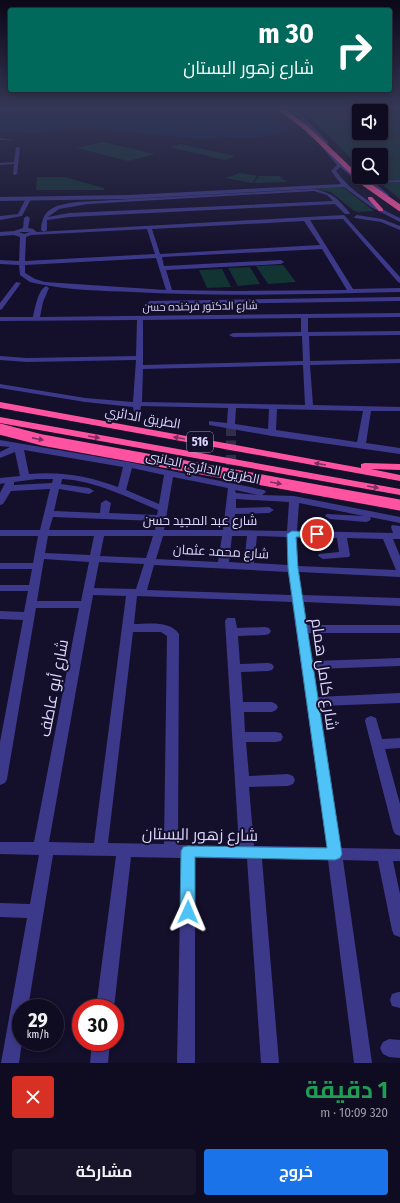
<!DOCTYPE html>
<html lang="ar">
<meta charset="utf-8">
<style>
body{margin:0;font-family:"Fira Sans Condensed",Cairo,sans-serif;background:#181429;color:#f1f3f6;direction:rtl;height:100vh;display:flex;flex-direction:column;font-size:15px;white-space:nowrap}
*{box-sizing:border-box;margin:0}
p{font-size:13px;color:#9b9ba5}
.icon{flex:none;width:22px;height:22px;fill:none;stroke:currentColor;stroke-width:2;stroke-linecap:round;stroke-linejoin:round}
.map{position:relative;height:1063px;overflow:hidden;direction:ltr}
.drawer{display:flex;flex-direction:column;background:#0f0b20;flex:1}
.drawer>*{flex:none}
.hud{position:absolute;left:8px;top:8px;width:384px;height:84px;border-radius:4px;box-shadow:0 2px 6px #0003,0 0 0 1px #2f2b3e;direction:rtl;background:#00695c;color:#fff;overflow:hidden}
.tools{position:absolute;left:352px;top:104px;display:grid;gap:8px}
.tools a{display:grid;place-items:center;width:36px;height:36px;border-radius:4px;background:#0f0b20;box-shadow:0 2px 6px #0003,0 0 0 1px #2f2b3e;font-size:20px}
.speed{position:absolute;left:12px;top:999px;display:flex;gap:8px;font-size:20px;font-weight:700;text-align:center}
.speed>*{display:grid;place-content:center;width:52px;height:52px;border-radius:50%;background:#0f0b20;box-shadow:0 2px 6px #0003,0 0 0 1px #2f2b3e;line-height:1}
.speed small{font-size:10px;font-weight:400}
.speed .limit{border:6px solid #d22;background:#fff;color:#111}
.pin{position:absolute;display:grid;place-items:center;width:34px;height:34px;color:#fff;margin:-17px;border:2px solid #fff;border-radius:50%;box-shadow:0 1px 4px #0007}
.me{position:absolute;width:44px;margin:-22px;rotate:1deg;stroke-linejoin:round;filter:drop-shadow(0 0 3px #0008)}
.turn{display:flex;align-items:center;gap:14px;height:84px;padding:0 12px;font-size:18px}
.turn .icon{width:52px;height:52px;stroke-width:2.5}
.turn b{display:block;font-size:28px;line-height:34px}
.round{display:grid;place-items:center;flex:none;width:42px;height:42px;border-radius:4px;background:#181429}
.overview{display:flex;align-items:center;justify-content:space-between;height:68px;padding:0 12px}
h1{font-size:24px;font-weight:700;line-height:30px;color:#1e9e55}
.action{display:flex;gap:8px;margin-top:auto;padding:8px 12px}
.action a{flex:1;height:46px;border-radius:4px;background:#1a73e8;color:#fff;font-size:16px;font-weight:700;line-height:46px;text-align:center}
.action a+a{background:#181429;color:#f1f3f6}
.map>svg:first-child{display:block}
.green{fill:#123433;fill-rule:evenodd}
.water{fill:#091f4a}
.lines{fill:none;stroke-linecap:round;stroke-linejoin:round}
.minor-tunnel{stroke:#322d4a;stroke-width:10;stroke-dasharray:10 4.5;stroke-linecap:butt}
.minor{fill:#3d398a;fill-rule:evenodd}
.tertiary{fill:#3d398a;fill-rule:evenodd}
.motorway{fill:#ff53a2;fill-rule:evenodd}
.motorway-bridge-far2{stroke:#ff53a2;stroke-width:5}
.motorway-bridge-far1{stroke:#ff53a2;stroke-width:6}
.motorway-bridge{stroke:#ff53a2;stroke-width:11}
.oneway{fill:#7e2e60}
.route{fill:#4fc3f7;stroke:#337fa1}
.labels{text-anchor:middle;stroke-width:4;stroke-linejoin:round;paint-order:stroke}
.far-street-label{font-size:11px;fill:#ddd8ff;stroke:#140f2a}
.shield{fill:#140f2a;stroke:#a19cbf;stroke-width:1}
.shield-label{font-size:12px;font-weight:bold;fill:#ddd8ff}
.street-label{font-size:13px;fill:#ddd8ff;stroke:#140f2a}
.near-street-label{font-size:16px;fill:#ddd8ff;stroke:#140f2a}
</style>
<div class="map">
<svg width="400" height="1063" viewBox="0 0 400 1063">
<rect width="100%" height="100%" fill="#140f2a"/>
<g class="green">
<path d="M300 108H400V199L373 177H381V155H359V166ZM359 111H381V133H359Z"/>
<polygon points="103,142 155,154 128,161 77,148"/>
<polygon points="180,144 235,156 225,160 170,147"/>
<polygon points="240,173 257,176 252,183 225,178"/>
<polygon points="259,176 279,176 287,182 254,183"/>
<polygon points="37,177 64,177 104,188 104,190 36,190"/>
<polygon points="341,187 344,188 374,211 358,212 353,210 331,192 313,189"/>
<polygon points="283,265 296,282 268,284 256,266"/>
<polygon points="250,267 260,284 238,286 228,268"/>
<polygon points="222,269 231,287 207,288 199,270"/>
</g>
<polygon class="water" points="0,108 267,108 291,131 258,138 223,138 226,136 217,136 220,138 203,139 90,129 58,130 39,134 0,132"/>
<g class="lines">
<polyline class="minor-tunnel" points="231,426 231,486"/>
<g class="minor">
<polygon points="0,138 14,140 0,140"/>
<polygon points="16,147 20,148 17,174 15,175 13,174 14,164 0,165 0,163 14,162"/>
<path d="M314 189C334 194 337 198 350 213L349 214H345L335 204 69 217 47 220V230L44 232 41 230C42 207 57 205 77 202ZM314 191 327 195 333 201 69 213 48 217 59 209 88 204Z"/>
<polygon points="26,198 31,199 22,216 0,220 0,216 18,214"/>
<path d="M344 215 400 277V283L398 282 343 219 310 220 353 289 400 288V292C311 294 221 297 133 292 102 291 69 290 39 284L30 282 20 275 19 265 0 264V260L19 261 20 237 14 235 0 236V232L14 231 23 228 24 218 27 216 30 218 28 228 33 229 37 232ZM304 221 320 245 160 254 152 229ZM147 229 155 254 25 261 26 237 31 235ZM19 232H30L24 234ZM322 249 347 290 236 291 172 290 166 270 281 264 284 262 281 260 164 266 162 257ZM156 258 166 290 45 282 35 279 25 273V265Z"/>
<polygon points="357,215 382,219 400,226 400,230 381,222 355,218 354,217"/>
<polygon points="16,282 21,283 2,309 0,310 0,303"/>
<path d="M46 286 49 288 43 302 40 317 400 313V317L308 318V332L400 331V335L309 336 310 361 400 359V363L310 365 313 405 400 407V411H371L366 443 400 448V454L272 436 209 425V421L227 423 228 408 141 406 140 412H134L133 407 85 402 0 388V384L85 398 133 402 136 360 27 362 0 360V356L27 358 136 356 137 320 0 321V317H33C35 308 38 290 46 286ZM301 318V332L233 333 229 335 233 337 302 336 303 361 143 365V320ZM303 365 305 405 142 402 143 369ZM236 408 269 409 268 429 235 424ZM277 409 363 411 357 442 276 430Z"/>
<polygon points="400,297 400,301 150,305 147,303 150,301"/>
<path d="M0 440 128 462 264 490 266 492 262 495 294 496 400 517V523L370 517 371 519 369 521 366 522 330 519 325 516 327 514 364 516 299 503 297 531 393 533 391 527 392 525 400 526V539H393L400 556V577L299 572 302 595 400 598V606L304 602 307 625H400V633H308L313 661 400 658V666L314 669 318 697 400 693V703L320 706 341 848 400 849V861H393L400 894V937L394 935 392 930 378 861 343 860 372 1063H354L328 860 262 859 279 1063H261L247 859 195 858V1063H177L181 858 131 857 114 1008H96L116 856 53 855 28 1008H21V1042H22L19 1063H1L27 918 0 917V903L30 904 39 855 0 854V842H34L79 608H36L7 779 5 783 0 785V742L23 620 0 619V611L24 612 28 591H0V585H29L32 569H0V563H33L38 536H0V530H40L50 489 11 491 3 504 0 505V493L5 483 0 484V478L20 476 15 452 0 458V452L10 447 0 446ZM24 450 123 467 118 487C89 476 60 471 29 474ZM132 468 164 475 159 504 126 490ZM173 477 228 488 223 530H164ZM37 479H53L52 483 14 485V482ZM62 479C96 481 127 497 158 510L157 515 109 513 111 503 106 500 101 503 100 513 54 511 59 489 89 494 94 491 89 488 61 484ZM235 490 259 495 236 493ZM236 499 289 502 287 531 233 530 235 514 269 513 274 510 269 507 236 508ZM53 517 156 521 155 530H49ZM48 536H94L90 555 45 553ZM104 536H153L146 558 100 556ZM163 536H222L218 562 156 559ZM232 536H247L244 563 229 562ZM257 536 287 537 288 565 254 563ZM297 537 337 538 339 552 319 554 318 556 323 559 349 557 350 555 347 538 383 539 396 570 298 566ZM44 559 89 562 81 601H37ZM99 562 144 564 136 589 94 588ZM154 565 288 572 291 595 147 590ZM93 595 126 596 94 843 49 842ZM137 596 292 602 327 847 254 846 249 787 288 786 293 784 295 780 293 776 288 774 249 776 246 742H276L281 741 283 737 281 733 276 732H245L244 712H272L276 710 278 707 276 704 272 702H243L241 672 268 671 272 670 274 667 272 664 268 663 240 664 238 636 265 635 269 634 271 631 269 628 265 627 237 628 235 618H227L225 621 239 846 178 845 179 634C170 620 148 624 134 624ZM133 632H161L167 636 164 844 108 843Z"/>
<polygon points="371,716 376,718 382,739 400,738 400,748 385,749 400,804 400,836 395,834 393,830 365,721 366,718"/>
<polygon points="398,992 400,992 400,1008 392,1006 390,1000 392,994"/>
<polygon points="389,1039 400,1040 400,1058 389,1057 383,1054 380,1048 383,1042"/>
<polygon points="92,1042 110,1042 108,1063 90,1063"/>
</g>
<g class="tertiary">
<polygon points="294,108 328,142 328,144 326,144 289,108"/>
<path d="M315 139H317L342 164 362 181 358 182 340 167 336 171C352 193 375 206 400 218V222L371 207 344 187 128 199 0 201V197L128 195 341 184 331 171 337 165Z"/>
<polygon points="362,177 367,177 371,181 400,180 400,182 375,183 389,195 387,197"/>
</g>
<g class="motorway">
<polygon points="368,197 372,197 383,209 383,211 379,211 368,199"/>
<polygon points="0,402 361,468 361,464 365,463 400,464 400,470 371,469 400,475 400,481 0,408"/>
<polygon points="0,417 400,489 400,495 0,423"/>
</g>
<polyline class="motorway-bridge-far2" points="280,108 306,128 364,183"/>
<polyline class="motorway-bridge-far1" points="363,182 400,208"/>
<polyline class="motorway-bridge" points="0,429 42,440 400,505"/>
</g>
<defs><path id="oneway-solid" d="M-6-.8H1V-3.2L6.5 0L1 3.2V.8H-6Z"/></defs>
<g class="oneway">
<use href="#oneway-solid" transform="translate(94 437) rotate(10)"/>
<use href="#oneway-solid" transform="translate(179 438) rotate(-170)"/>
<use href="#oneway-solid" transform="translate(38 439) rotate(11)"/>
<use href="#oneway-solid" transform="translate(320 464) rotate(-170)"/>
<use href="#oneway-solid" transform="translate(276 483) rotate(10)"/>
<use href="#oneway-solid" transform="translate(373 487) rotate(10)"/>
</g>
<linearGradient id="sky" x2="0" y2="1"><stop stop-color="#0b0817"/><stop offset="0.42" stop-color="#343755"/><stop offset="1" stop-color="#343755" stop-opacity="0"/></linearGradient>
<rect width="400" height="257" fill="url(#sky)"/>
<polygon class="route" points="292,531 317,532 322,534 317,537 296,537 298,568 342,854 340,858 335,860 195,857 195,912 193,917 188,918 182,917 180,912 181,851 183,847 188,846 327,848 288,568 287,534"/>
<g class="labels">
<g class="far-street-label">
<text transform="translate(200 306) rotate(-1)" y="4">شارع الدكتور فرخنده حسن</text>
</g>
<rect class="shield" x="187" y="432" width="26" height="20" rx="3"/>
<g class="shield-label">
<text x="200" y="446">516</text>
</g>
<g class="street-label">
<text transform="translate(143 417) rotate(10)" y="5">الطريق الدائري</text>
<text transform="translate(203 467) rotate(12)" y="5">الطريق الدائري الجانبى</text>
<text x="200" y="525">شارع عبد المجيد حسن</text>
<text transform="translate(221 551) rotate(3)" y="5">شارع محمد عثمان</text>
</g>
<g class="near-street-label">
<text transform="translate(325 674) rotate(82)" y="6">شارع كامل همام</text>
<text transform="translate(53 688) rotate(-79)" y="6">شارع أبو عاطف</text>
<text transform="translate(200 834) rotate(1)" y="6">شارع زهور البستان</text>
</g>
</g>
</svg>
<div class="tools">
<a><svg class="icon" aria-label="sound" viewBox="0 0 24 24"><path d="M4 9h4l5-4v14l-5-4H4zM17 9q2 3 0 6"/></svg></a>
<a><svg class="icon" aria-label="search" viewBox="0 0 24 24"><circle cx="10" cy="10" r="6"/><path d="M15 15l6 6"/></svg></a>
</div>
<div class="speed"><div>29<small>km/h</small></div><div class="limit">30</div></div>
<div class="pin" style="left:317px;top:534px;background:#d93025"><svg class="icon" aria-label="arrive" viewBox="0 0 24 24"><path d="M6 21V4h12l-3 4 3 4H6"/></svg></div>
<svg class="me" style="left:188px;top:912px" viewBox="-20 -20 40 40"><path d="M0-17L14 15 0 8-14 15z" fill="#4fc3f7" stroke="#fff" stroke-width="4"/></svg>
<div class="hud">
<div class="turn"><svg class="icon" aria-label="right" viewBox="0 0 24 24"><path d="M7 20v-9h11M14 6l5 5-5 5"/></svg><div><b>30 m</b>شارع زهور البستان</div></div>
</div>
</div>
<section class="drawer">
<div class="overview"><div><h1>1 دقيقة</h1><p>320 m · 10:09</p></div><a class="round" style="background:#d93025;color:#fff"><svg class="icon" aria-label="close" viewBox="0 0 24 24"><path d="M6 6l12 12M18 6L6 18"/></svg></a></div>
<div class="action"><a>خروج</a><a>مشاركة</a></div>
</section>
